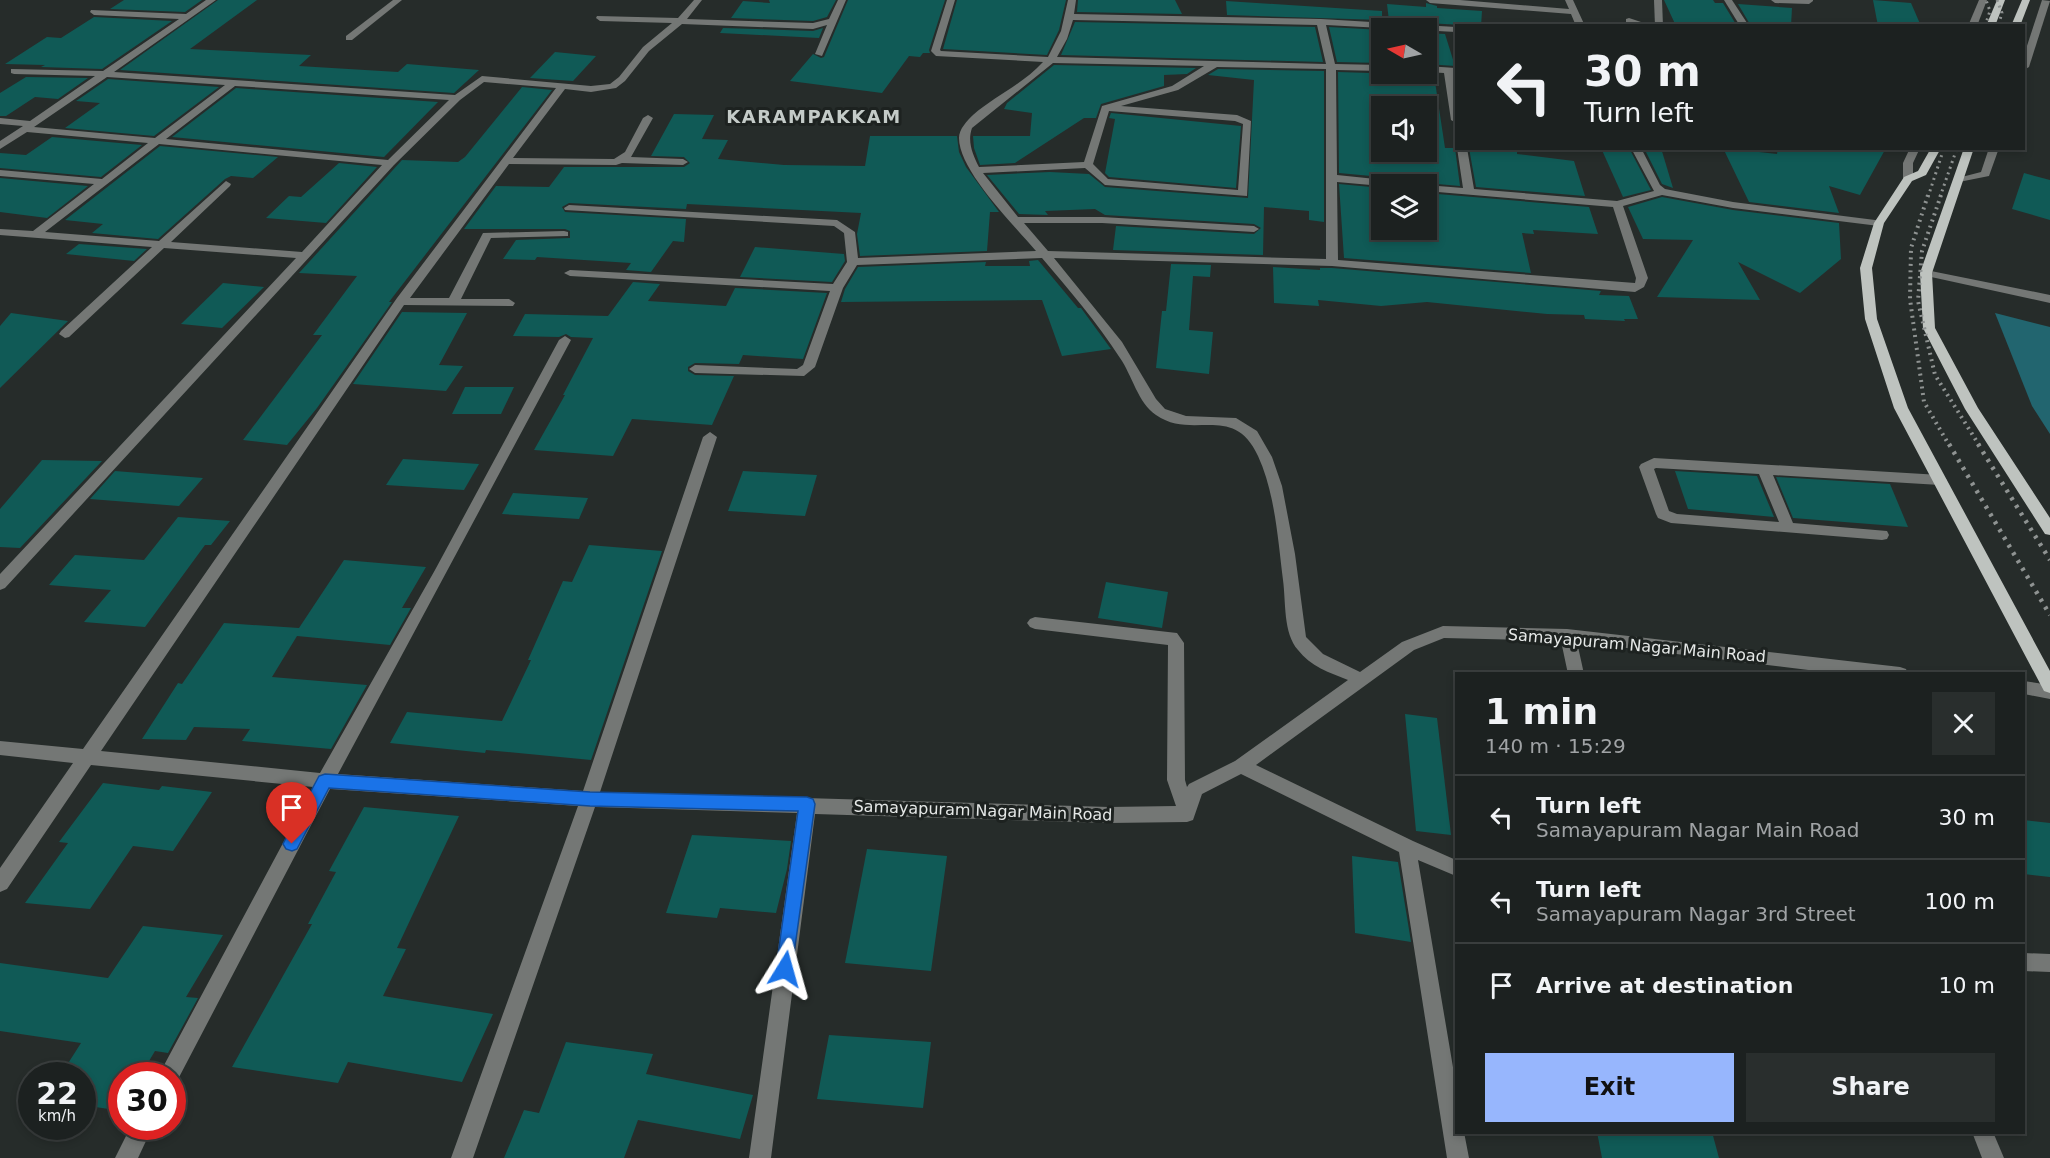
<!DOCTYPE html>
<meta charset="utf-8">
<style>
body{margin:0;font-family:"DejaVu Sans",sans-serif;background:#292e2d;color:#f1f3f6;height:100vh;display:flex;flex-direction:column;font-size:22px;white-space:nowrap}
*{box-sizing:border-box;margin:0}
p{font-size:20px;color:#a0a3a5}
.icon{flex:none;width:33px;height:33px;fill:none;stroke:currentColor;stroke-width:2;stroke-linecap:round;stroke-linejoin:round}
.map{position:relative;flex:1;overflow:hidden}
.panel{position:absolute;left:1455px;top:672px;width:570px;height:462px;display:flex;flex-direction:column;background:#1c2120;border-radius:0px;box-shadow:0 3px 9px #0003,0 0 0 2px #3a3e3e}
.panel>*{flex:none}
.banner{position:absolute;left:1455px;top:24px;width:570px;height:126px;border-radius:0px;box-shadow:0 3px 9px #0003,0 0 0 2px #3a3e3e;background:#1c2120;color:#f1f3f6;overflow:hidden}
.needle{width:39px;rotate:279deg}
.controls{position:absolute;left:1371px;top:18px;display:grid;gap:12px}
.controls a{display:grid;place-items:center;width:66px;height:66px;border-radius:0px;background:#1c2120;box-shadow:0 3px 9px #0003,0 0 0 2px #3a3e3e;font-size:30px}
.speed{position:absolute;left:18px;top:1062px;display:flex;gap:12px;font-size:30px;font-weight:700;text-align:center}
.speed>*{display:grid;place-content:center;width:78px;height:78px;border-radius:50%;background:#1c2120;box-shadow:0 3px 9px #0003,0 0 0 2px #3a3e3e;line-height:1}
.speed small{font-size:15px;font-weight:400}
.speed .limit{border:9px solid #d22;background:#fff;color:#111}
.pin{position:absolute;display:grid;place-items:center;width:51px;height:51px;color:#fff;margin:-62px -26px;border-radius:50% 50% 50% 0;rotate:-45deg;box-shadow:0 0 6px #0007}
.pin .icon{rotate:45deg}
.me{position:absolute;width:66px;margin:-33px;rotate:8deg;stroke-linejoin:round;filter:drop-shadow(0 0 4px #0008)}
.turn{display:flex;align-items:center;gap:21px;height:126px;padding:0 30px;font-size:27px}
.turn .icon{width:78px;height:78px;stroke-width:2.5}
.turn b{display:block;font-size:42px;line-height:51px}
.round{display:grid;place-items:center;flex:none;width:63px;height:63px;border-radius:0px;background:#292e2d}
.summary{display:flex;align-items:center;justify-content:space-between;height:102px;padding:0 30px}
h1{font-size:36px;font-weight:700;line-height:45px}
.cta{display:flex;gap:12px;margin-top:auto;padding:12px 30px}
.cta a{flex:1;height:69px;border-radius:0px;background:#97b6fd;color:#111;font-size:24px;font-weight:700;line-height:69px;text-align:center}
.cta a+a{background:#292e2d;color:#f1f3f6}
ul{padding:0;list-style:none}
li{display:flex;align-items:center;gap:18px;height:84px;padding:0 30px;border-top:2px solid #3a3e3e}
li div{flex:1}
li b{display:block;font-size:22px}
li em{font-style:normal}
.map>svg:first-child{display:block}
.water{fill:#22656f}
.building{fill:#105a56;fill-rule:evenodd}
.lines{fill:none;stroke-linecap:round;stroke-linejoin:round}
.minor{fill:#747775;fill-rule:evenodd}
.major{fill:#bec3bf;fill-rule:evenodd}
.rail-far2{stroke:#8f9392;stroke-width:3;stroke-dasharray:2 4;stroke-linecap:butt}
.rail-far1{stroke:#8f9392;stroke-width:4;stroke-dasharray:2 4.5;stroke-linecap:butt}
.rail{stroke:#8f9392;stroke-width:4.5;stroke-dasharray:3 6;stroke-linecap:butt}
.route{fill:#1a73e8;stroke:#114b97;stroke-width:1.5}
.labels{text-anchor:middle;stroke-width:6;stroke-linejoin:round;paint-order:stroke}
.street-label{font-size:16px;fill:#e5e8e7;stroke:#1d2220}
.far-district-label{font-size:18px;font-weight:bold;letter-spacing:1.5px;fill:#c4cbc8;stroke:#1d2220}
</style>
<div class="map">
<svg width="2050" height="1158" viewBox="0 0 2050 1158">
<rect width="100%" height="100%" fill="#262c2a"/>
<polygon class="water" points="1995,313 2050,327 2050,434 2032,406"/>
<g class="building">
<polygon points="124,0 202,0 185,12 110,9"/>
<polygon points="218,0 257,0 190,49 311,55 299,66 398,72 407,64 479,70 454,93 120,70"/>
<polygon points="769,0 836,0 827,17 813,21 731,18 743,1 770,3"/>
<polygon points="848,0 945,0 929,50 930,53 923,53 920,57 909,56 882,93 790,81 813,54 821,58 824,57"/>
<polygon points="957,0 1066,0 1059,30 1047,55 943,49"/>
<polygon points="1078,0 1175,0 1182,14 1077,12"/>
<polygon points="1664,0 1713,0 1715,3 1723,3 1737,26 1676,26"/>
<polygon points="1873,0 1911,3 1921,26 1878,26"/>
<polygon points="1226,1 1382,11 1382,20 1227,15"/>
<polygon points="1426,3 1437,6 1437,8 1482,11 1481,26 1389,21 1387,4 1426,7"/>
<polygon points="1738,4 1792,8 1791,26 1751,26"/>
<polygon points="94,17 172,21 102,69 41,67 45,65 5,64 47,37 61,38"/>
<polygon points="1075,22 1315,27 1323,62 1061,55"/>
<polygon points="1329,27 1382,30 1382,63 1337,62"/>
<polygon points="723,28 813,31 823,28 819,38 720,33"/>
<polygon points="1426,33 1445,34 1455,66 1426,64"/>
<polygon points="555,52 596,56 573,81 530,78"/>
<polygon points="1054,65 1196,68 1187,74 1164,75 1164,86 1101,104 1096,118 1084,118 1015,163 980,165 974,148 973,136 1030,136 1032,113 1004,109 1007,103"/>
<polygon points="1218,69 1324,71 1324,222 1309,220 1309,211 1264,207 1263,255 1113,250 1116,226 1254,234 1261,228 1254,224 1105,215 1095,209 1045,211 1048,215 1019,214 987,175 1050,172 1089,174 1105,187 1248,198 1254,80 1208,75"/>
<path d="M1338 72 1434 75 1445 148H1455L1460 186 1426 183V177L1382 174V177L1339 173ZM1382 106H1426V152H1382Z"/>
<polygon points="26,77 88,78 58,99 35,97 6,116 0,116 0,93"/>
<polygon points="108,79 219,87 154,136 65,128 100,103 76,101"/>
<polygon points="522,87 552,90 389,302 392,302 317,408 287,445 243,440 322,335 313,335 357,276 299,273 402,160 458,162 465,157"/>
<polygon points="236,88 438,102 384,157 172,137"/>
<polygon points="1111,113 1241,126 1236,188 1109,177 1105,173 1115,119 1109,118"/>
<polygon points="674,114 714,115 702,139 728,140 718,159 784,165 865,166 870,136 957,136 959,152 966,167 999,212 990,212 987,251 860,256 857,234 861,213 687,204 686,209 569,203 562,207 565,212 686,219 684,242 673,241 651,272 626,270 631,263 537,257 535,260 503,259 516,240 570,238 570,231 565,229 464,229 496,186 549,187 564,167 684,167 690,163 684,157 651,156"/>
<polygon points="52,137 142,145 101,177 0,168 0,153 26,155"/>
<polygon points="160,146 278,157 253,178 231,176 225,179 158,239 92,233 103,224 65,220"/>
<polygon points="1469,148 1517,152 1517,154 1574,161 1585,196 1476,187"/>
<polygon points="1601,148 1629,148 1651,190 1623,197"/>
<polygon points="1644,148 1661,148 1673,188 1662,184"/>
<polygon points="1723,148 1777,154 1778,148 1886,148 1860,195 1829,186 1839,213 1749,202"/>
<polygon points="339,163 377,167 326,223 266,218 289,196 301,197"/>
<polygon points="2024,173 2050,180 2050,220 2012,209"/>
<polygon points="0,178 88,186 47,218 0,212"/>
<polygon points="1339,184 1382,188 1382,230 1426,230 1426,193 1589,207 1598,234 1533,230 1534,234 1522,233 1531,273 1344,258"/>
<polygon points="1662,197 1733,210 1839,223 1841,259 1800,293 1738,262 1760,300 1657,297 1693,240 1643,239 1628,207"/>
<polygon points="79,244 147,249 134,261 66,254"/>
<polygon points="755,247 844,254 845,261 832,282 740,277"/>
<polygon points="1038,260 1078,308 1081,308 1111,349 1062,356 1042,300 841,302 845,289 858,267 986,262 985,266 1030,266 1029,261"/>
<polygon points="1171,264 1211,265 1210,277 1193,276 1189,330 1213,332 1209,374 1156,368 1162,311 1166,311"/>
<polygon points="1273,267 1320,270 1320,268 1332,268 1601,291 1599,295 1629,296 1638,319 1624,319 1625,321 1585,319 1584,315 1547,314 1427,302 1381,306 1318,300 1319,306 1274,303"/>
<polygon points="633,282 660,284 648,301 726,306 735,288 827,293 803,359 743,355 739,364 695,363 688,367 688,371 695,375 734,376 712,425 632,419 613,456 534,450 565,395 563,395 593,338 571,337 566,334 559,337 513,336 525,314 608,316"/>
<polygon points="223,283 264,287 222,328 181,324"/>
<polygon points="402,312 467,313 439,365 463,366 446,391 353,384"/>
<polygon points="11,313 68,321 0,388 0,326"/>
<polygon points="465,387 514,387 501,414 452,414"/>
<polygon points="403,459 479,464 464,490 386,485"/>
<polygon points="42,460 102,461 20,548 0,547 0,509"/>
<polygon points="115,471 203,478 179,506 90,499"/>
<polygon points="743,471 817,475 805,516 728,511"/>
<polygon points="1675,471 1757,476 1774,517 1688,509"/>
<polygon points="1776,477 1890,484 1908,527 1793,518"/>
<polygon points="513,493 588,498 579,519 502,514"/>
<polygon points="178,517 230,521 211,545 205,545 145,627 84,622 111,590 49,585 75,555 144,560"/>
<polygon points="589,545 662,551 591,760 486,750 485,753 390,743 407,712 502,721 531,660 528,660 563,581 572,582"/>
<polygon points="344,560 426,567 402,608 411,608 390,645 297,636 272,677 367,685 331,749 242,741 250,729 194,727 186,740 142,739 178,683 182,684 224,623 299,628"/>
<polygon points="1106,582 1168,592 1162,628 1098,618"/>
<polygon points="1405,714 1437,718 1451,835 1416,831"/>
<polygon points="103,783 159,790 162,786 212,792 173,851 133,846 90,909 25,903 68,843 59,842"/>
<polygon points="364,807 459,816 397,948 406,949 383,996 493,1014 462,1082 348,1062 338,1083 232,1067 312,924 308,924 336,872 329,871"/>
<polygon points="2024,820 2050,823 2050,877 2024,874"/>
<polygon points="692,835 791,841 787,869 776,913 720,908 717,918 666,913"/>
<polygon points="867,849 947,856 931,971 845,963"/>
<polygon points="1352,856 1398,862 1411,942 1355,933"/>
<polygon points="143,926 223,935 186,997 198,998 168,1053 155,1051 140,1076 122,1076 122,1111 82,1105 82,1076 60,1076 81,1043 0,1031 0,963 108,978"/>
<polygon points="829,1035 931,1042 923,1108 817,1099"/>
<polygon points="566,1042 653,1054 646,1074 753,1095 740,1139 638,1120 624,1158 504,1158 524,1110 539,1113"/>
<polygon points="1597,1132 1712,1132 1719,1158 1602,1158"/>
</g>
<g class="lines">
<g class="minor">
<path d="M206 0H216L114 72 455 95 482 76 591 86 610 84 619 77 643 47 672 23 600 21 596 18 597 16 678 18 694 0H702L687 19 813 23 829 19 838 0H846L822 56 815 54 827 25 813 29 682 24 649 51 625 81 616 88 591 92 565 89 513 158 614 159 625 152 643 118 648 115 653 118 631 157 683 159 688 162 683 165 622 163 616 165 509 164 410 298H449L483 233 564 231 568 232V236L491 238 461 299H509L515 303 513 306 404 305 101 751 320 773 435 570 559 340 565 336 571 340 338 774 583 791 703 437 710 432 717 437 600 792 1109 807 1176 806 1167 780 1168 645 1035 629 1030 627 1027 623 1030 619 1035 617 1177 633 1184 643 1185 780 1187 787 1189 784 1235 761 1348 680C1330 673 1310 666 1298 650 1283 633 1286 602 1283 580 1278 540 1275 493 1258 456 1233 402 1193 441 1156 415 1138 403 1132 375 1120 358 1097 322 1069 290 1042 258L857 265 843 288 815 367 804 376 695 373 689 369 695 365 797 369 803 365 830 291 570 276 564 273 570 270 833 284 847 262 844 233 834 226 565 210 564 208 569 205 837 220 855 232 858 258 1036 251C1015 226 959 171 959 138 959 129 967 121 973 115 995 96 1023 84 1043 62L936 56 931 51 947 0H955L940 50 941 51 1048 57 1061 31 1068 0H1076L1074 14 1321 19 1456 27V32L1326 25 1335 64 1382 65V71L1336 70 1337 175 1395 181 1400 184 1382 186 1337 182 1338 260 1635 283 1636 278 1613 207 1426 191V185L1463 188 1457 148H1467L1474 189 1617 201 1654 191 1631 148H1641L1660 185 1665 189 1733 202 1883 221V225L1879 226 1733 208 1662 195 1623 206 1648 278 1644 287 1635 292 1332 266 1054 258 1122 342 1156 399 1165 409 1186 416 1236 418 1257 431 1272 457 1282 486 1295 554 1306 637 1323 654 1360 672 1402 642 1443 626 1567 629 1900 667 1906 669 1908 674H1841L1577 642 1584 674H1568L1561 641 1444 638 1414 650 1256 765 1413 841 1456 860V876L1418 860 1456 1085V1132H1464L1469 1158H1447L1399 852 1241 774 1202 794 1193 820 1187 822 1109 823 815 814 771 1158H749L797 813 595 807 473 1158H451L578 806 330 789 176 1083 172 1085V1076H159L162 1069 313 787 91 765 7 889 0 892V868L73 763 0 755V741L83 749 397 298 556 88 484 82 460 100 394 165 5 588 0 590V574L296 258 164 248 69 337 65 338 59 334 61 331 152 247 0 235V229L33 231 94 184 0 176V170L102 179 148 143 27 132 0 149V141L23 126 0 124V118L30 121 95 76 14 74 11 73V69L103 71 179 19 94 15 90 12 91 10 186 14ZM1073 20 1317 25 1326 64 1057 57 1067 39ZM1053 63 1204 66 1172 86 1102 106 1084 162 979 167C973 155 967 142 972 128ZM1217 67 1326 69V259L1048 251 1024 223H1102L1254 232 1259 229 1254 226 1102 217H1018L983 173 1085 168 1105 185 1247 196 1251 121 1237 115 1121 106 1178 90ZM107 77 225 85 155 138 34 127ZM235 86 449 100 388 160 166 139ZM1109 111 1235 121 1243 124 1238 190 1108 179 1093 164ZM159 144 382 165 302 252 171 242 230 186 231 184 226 181 159 241 45 232Z"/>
<polygon points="393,0 402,0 352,40 346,40 346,36"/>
<polygon points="1426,0 1460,0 1569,9 1565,0 1573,0 1585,26 1576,26 1571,14 1430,3"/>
<polygon points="1654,0 1662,0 1663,26 1655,26"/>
<polygon points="1724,0 1732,0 1749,26 1740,26"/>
<polygon points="1771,0 1813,0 1813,1 1809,4 1775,3"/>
<polygon points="1979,0 1987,0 1977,26 1968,26"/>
<polygon points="2042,0 2050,1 2029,67 2024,70 2024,55"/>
<polygon points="1629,18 1647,24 1648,26 1626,23 1626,19"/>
<polygon points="1426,66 1456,68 1456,74 1453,74 1456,94 1456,123 1451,120 1444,73 1426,72"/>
<polygon points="1910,148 1920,148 1913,163 1913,179 1908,182 1903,179 1903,163"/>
<polygon points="1989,148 1999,148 1989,176 1954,183 1954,179 1981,172"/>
<polygon points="1926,270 2050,295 2050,303 1922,275 1922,271"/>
<path d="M1654 458 1940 475 1947 480 1940 485 1773 475 1793 523 1887 531 1889 535 1887 539 1882 540 1671 523 1658 518 1656 514 1639 467 1641 464ZM1656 468 1759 474 1779 522 1677 514 1669 511 1654 469Z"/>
<polygon points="2024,681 2050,685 2050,699 2024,694"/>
<polygon points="2024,953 2050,954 2050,972 2024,971"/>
<polygon points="131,1126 153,1126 138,1158 115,1158"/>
<polygon points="1972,1132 1993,1132 2004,1158 1982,1158"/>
</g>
<g class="major">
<polygon points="1997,0 2005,0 1995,26 1986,26"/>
<polygon points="2022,0 2030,0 2020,26 2011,26"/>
<polygon points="1931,148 1941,148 1926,175 1912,181 1884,223 1872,268 1877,319 1908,408 2050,671 2050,693 2044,691 1894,408 1865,319 1860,268 1874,223 1904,177 1918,171"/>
<polygon points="1964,148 1974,148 1932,273 1935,328 1978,408 2050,518 2050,535 2045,534 1965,409 1923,328 1920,273"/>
</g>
<g class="rail-far2">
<polyline points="1997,0 2002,13 1998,26"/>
<polyline points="1985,26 1990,11 1986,0"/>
<polyline points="1928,197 1944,148"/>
<polyline points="1940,197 1957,148"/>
</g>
<g class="rail-far1">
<polyline points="1928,195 1911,248 1910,299 1924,402 1949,445"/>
<polyline points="1941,195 1922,251 1918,301 1935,375 1979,445"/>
</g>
<g class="rail">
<polyline points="1949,444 2050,615"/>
<polyline points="1978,444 2050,560"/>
</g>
</g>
<polygon class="route" points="325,774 590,792 807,797 813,799 815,804 791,975 785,978 779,975 776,969 798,811 590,806 329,788 297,849 292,851 286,849 283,844 286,838 319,776"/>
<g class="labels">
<g class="street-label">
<text transform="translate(1637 645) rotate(5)" y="6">Samayapuram Nagar Main Road</text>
<text transform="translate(983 810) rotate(2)" y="6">Samayapuram Nagar Main Road</text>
</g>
<g class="far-district-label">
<text x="814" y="123">KARAMPAKKAM</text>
</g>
</g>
</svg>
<div class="controls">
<a><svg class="needle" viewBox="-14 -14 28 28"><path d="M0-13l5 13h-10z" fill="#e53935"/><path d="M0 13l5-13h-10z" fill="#a0a3a5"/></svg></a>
<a><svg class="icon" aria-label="sound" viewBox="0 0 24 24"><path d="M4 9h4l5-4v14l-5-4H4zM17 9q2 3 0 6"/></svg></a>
<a><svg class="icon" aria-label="layers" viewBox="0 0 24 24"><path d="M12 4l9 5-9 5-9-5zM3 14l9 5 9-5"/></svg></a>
</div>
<div class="speed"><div>22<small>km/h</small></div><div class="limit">30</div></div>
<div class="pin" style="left:292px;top:844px;background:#d93025"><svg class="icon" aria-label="arrive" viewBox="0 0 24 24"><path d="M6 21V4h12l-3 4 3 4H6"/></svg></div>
<svg class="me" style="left:785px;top:969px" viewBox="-20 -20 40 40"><path d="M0-17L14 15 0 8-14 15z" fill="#1a73e8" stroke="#fff" stroke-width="4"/></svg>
<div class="banner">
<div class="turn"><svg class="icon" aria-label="left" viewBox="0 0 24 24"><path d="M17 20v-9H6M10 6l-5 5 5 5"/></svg><div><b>30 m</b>Turn left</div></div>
</div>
<section class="panel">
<div class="summary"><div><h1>1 min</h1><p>140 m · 15:29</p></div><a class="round"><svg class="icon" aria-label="close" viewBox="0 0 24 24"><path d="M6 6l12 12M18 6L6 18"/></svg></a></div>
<ul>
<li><svg class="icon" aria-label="left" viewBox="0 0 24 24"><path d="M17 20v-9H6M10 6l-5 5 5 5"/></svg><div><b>Turn left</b><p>Samayapuram Nagar Main Road</p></div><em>30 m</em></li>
<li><svg class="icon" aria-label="left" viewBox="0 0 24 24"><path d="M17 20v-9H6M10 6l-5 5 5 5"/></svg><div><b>Turn left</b><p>Samayapuram Nagar 3rd Street</p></div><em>100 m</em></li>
<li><svg class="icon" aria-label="arrive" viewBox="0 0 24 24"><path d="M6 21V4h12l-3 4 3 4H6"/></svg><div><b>Arrive at destination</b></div><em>10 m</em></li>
</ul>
<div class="cta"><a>Exit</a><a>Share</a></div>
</section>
</div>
